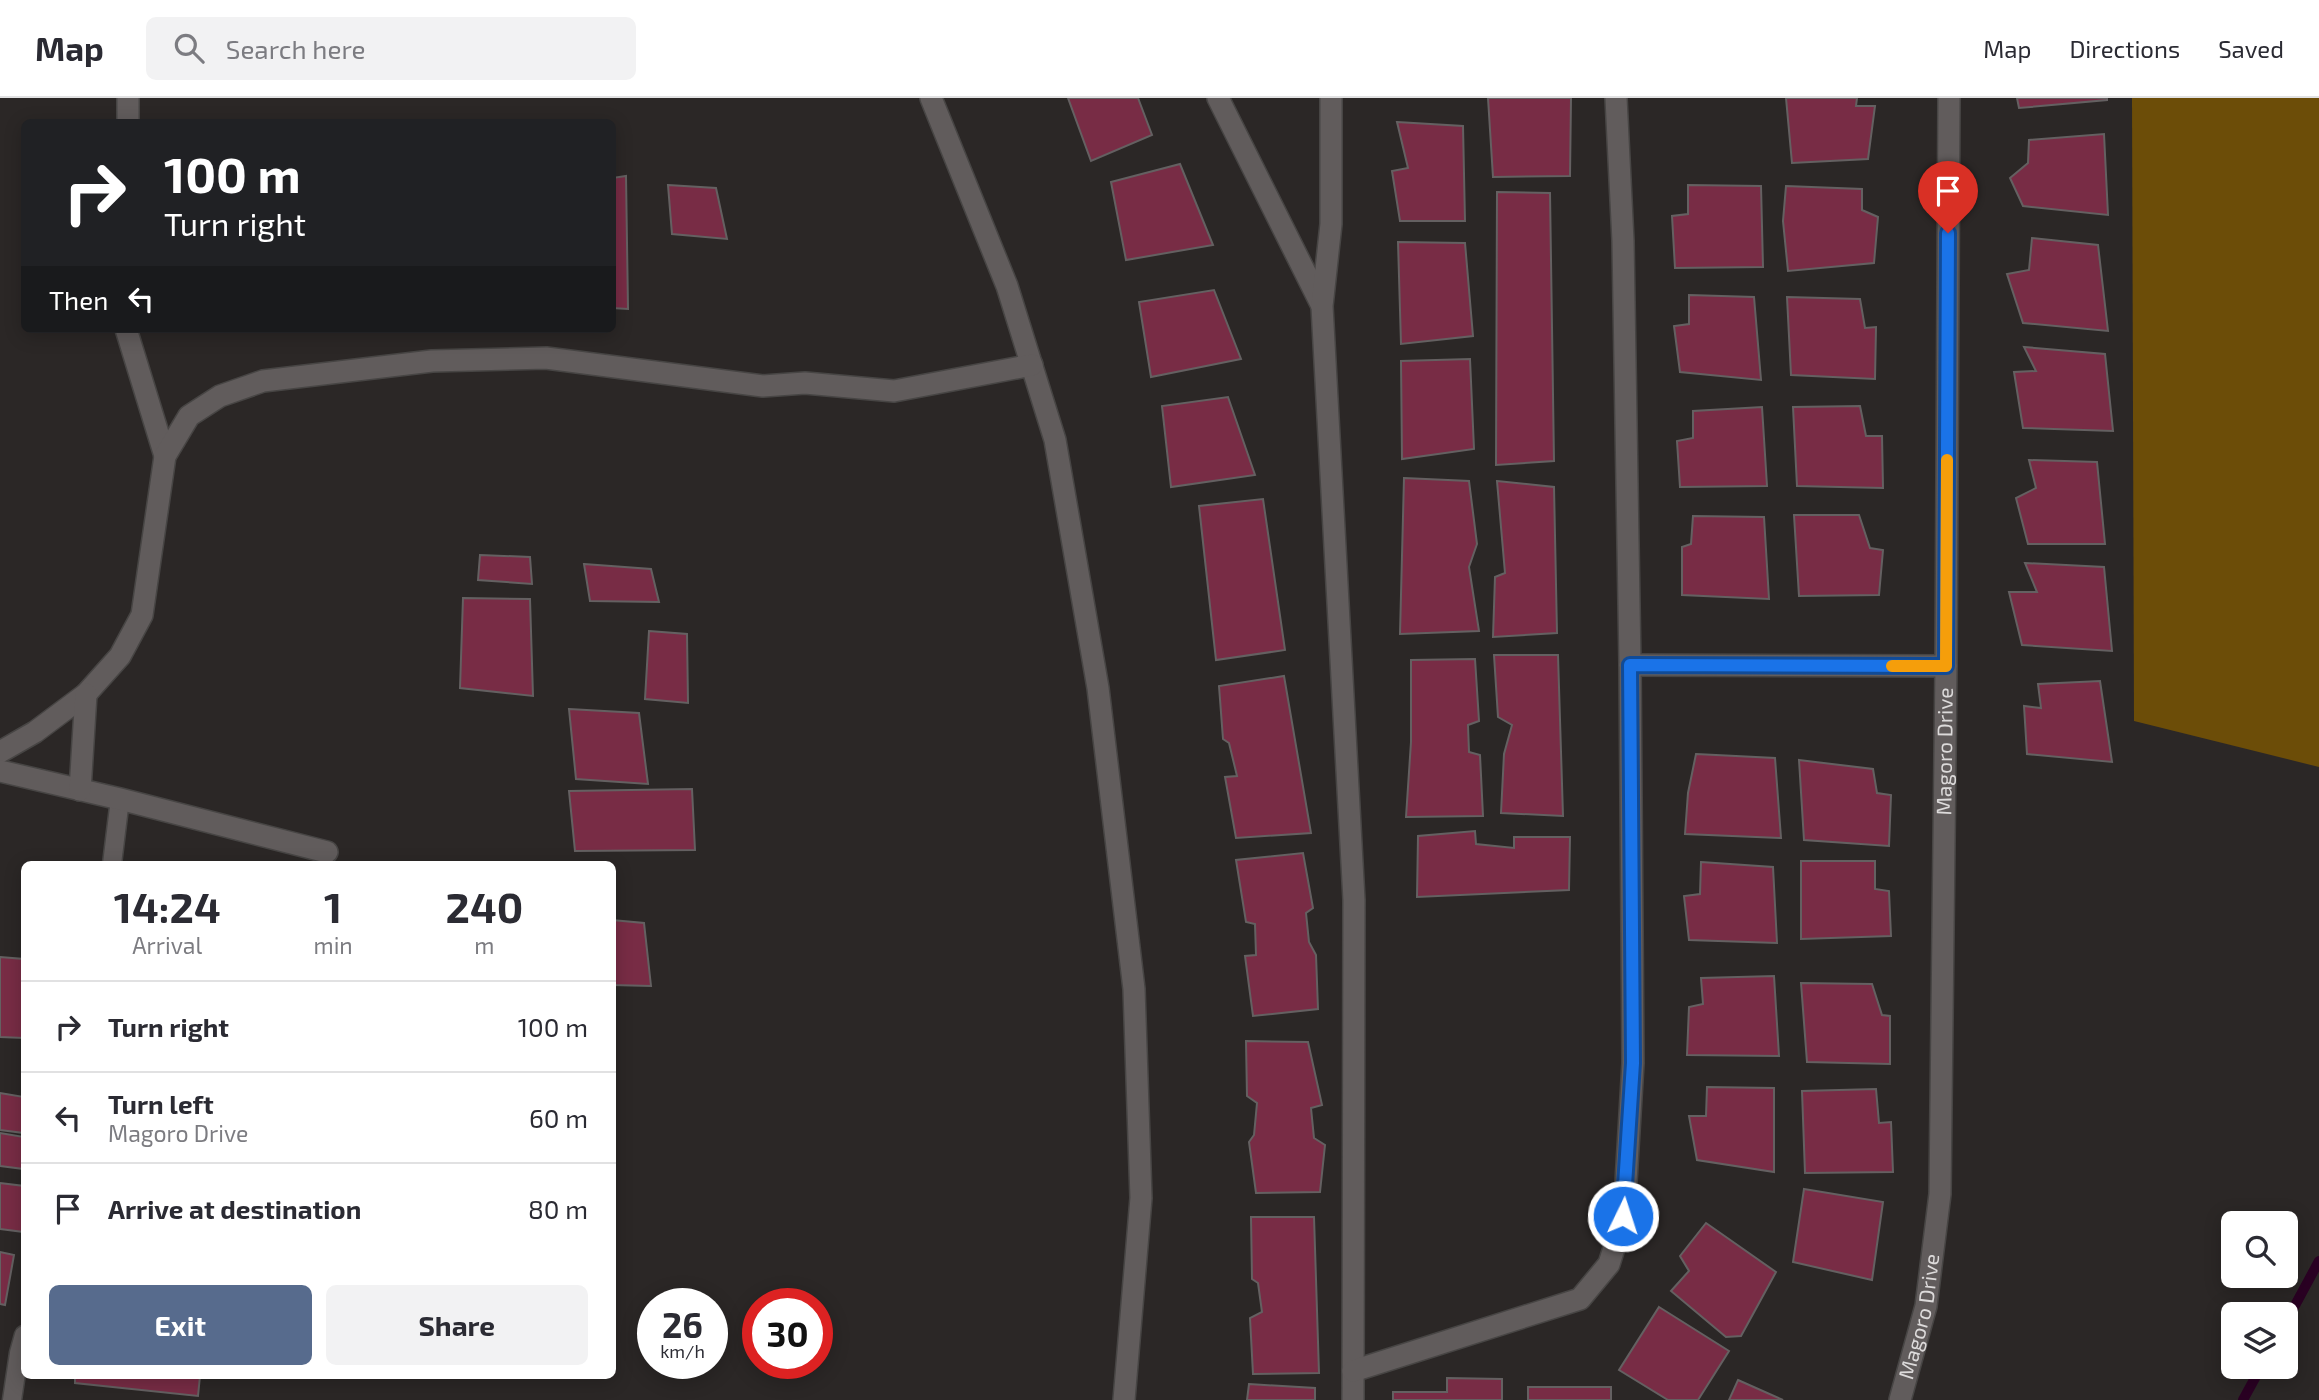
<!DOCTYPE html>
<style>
body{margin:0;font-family:"Exo 2",sans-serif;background:#f2f2f3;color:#2b2b33;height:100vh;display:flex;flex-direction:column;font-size:26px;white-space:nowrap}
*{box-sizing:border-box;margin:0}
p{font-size:23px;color:#7c7c81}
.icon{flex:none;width:38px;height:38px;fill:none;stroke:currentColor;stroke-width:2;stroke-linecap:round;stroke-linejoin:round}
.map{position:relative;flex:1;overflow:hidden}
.sheet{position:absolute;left:21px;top:763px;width:595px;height:518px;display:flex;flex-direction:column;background:#fff;border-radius:10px;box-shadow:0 4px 18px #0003}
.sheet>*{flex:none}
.hud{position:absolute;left:21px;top:21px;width:595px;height:214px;border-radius:10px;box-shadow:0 4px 18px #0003;background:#202124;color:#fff;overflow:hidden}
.fabs{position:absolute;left:2221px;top:1113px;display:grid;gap:14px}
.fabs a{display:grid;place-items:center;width:77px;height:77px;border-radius:10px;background:#fff;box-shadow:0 4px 18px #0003;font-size:35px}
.speed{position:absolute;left:637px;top:1190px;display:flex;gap:14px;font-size:35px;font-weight:700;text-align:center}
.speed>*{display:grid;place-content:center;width:91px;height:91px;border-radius:50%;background:#fff;box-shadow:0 4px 18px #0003;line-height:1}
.speed small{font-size:18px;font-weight:400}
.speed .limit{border:10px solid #d22;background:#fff;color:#111}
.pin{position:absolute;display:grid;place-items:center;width:60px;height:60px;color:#fff;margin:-72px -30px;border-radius:50% 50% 50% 0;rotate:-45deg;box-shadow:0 0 7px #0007}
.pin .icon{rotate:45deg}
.me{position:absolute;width:77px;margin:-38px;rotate:4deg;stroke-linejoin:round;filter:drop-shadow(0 0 5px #0008)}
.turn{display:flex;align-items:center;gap:24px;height:147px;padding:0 28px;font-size:32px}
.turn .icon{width:91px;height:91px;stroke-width:2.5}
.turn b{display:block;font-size:49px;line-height:60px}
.then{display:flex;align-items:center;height:66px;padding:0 28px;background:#0003;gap:14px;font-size:26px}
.eta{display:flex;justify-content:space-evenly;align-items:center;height:119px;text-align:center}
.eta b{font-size:42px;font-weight:700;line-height:49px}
.action{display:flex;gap:14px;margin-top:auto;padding:14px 28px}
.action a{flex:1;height:80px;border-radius:10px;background:#576b8d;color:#fff;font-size:28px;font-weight:700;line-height:80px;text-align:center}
.action a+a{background:#f2f2f3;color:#2b2b33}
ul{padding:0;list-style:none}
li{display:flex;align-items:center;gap:21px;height:91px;padding:0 28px;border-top:2px solid #e1e1e2}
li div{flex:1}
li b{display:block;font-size:26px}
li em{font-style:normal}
header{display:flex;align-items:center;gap:42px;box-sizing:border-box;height:98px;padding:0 35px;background:#fff;border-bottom:2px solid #e1e1e2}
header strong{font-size:33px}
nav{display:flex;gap:38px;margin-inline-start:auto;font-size:24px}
.search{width:490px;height:63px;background:#f2f2f3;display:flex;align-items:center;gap:18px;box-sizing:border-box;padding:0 24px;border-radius:10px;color:#7c7c81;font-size:26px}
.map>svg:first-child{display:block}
.forest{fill:#6c4d08}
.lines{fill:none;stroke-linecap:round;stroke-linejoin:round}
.stream{stroke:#2a0023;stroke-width:10}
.building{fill:#782c45;stroke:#646061;stroke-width:2}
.lane-casing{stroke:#474544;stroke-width:21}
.street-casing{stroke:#474544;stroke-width:24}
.lane{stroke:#615c5c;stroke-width:18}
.street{stroke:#615c5c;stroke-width:21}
.route-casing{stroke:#114b97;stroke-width:18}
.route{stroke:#1a73e8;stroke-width:12}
.slow{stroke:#f59e0b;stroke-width:12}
.labels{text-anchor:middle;stroke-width:7;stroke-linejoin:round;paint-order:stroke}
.street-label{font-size:21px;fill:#dcdada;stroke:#121010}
</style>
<header>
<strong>Map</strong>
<div class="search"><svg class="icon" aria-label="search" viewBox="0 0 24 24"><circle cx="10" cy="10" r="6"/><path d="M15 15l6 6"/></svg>Search here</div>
<nav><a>Map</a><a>Directions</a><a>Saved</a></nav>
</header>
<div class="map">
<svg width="2319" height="1302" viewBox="0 0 2319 1302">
<rect width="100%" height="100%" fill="#2b2726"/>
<polygon class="forest" points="2132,0 2319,0 2319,669 2134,623"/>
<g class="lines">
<g class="stream">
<polyline points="2286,1224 2319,1163"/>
<polyline points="2243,1302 2261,1269"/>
</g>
</g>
<g class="building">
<polygon points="1068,0 1138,0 1152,37 1091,63"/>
<polygon points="1488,0 1571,0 1570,78 1493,79"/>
<polygon points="1786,0 1857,0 1856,8 1875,8 1868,61 1792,65"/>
<polygon points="2017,0 2107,0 2107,2 2019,10"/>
<polygon points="1397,24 1463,28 1465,123 1400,123 1392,73 1408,70"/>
<polygon points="2104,36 2108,117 2023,108 2010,80 2028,65 2029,42"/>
<polygon points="1180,66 1213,147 1126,162 1111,84"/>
<polygon points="626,78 628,211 612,210 612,80"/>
<polygon points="668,87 716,90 727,141 672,136"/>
<polygon points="1688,87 1761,88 1763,169 1675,170 1672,118 1688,116"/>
<polygon points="1786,88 1862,91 1862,112 1878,119 1874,165 1788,173 1783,123"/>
<polygon points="1497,94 1550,95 1554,363 1496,367"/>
<polygon points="2032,140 2098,147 2108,233 2023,225 2007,176 2029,172"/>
<polygon points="1398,144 1465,145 1473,238 1401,246"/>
<polygon points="1214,192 1241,261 1151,279 1139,204"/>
<polygon points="1689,197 1754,199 1761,282 1680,274 1674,228 1689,226"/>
<polygon points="1787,199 1860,201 1865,230 1876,229 1875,281 1791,277"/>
<polygon points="2024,249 2105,256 2113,333 2023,330 2014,274 2036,273"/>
<polygon points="1470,261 1474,351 1402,361 1401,263"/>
<polygon points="1228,299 1255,377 1171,389 1162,308"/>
<polygon points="1860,308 1866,338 1882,338 1883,390 1797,388 1793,309"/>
<polygon points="1762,309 1767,388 1680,389 1677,343 1693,340 1693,313"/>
<polygon points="2029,362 2097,364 2105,446 2028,446 2016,400 2036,390"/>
<polygon points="1404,380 1469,383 1477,446 1469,469 1479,533 1400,536"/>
<polygon points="1497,383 1554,389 1557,535 1493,539 1495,479 1505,475"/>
<polygon points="1263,401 1285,552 1216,562 1199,408"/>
<polygon points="1794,417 1859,417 1870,450 1883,452 1879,497 1799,498"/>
<polygon points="1693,418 1764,419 1769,501 1682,497 1682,449 1691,446"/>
<polygon points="480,457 530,459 532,486 478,482"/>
<polygon points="2025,465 2104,469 2112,553 2022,547 2009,494 2037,494"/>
<polygon points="584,466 651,471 659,504 590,503"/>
<polygon points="463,500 530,501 533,598 460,590"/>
<polygon points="649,533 687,536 688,605 645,601"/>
<polygon points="1494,557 1558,557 1563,718 1501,715 1504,656 1512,627 1498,619"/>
<polygon points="1475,561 1479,623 1468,627 1469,654 1480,657 1483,718 1406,719 1411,644 1411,562"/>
<polygon points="1284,578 1311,735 1236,740 1225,679 1237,678 1229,645 1223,641 1219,588"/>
<polygon points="2100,583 2112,664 2027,656 2024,608 2041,610 2038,586"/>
<polygon points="569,611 639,615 648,686 576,681"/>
<polygon points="1696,656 1775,660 1781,740 1685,736 1688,695"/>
<polygon points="1799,662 1873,671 1877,695 1891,697 1889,748 1804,742"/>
<polygon points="692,691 695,752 575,753 569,693"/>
<polygon points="1475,733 1476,746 1514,750 1514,739 1570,739 1569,792 1417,799 1418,738"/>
<polygon points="1303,755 1313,810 1306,815 1309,844 1316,857 1318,911 1253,918 1245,858 1256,857 1255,826 1246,824 1236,762"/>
<polygon points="1801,763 1875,763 1875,791 1889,793 1891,838 1801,841"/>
<polygon points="1701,764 1773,769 1777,845 1689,842 1684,798 1700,796"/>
<polygon points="612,822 644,825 651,888 612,887"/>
<polygon points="0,859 24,861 24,940 0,939"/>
<polygon points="1774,878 1779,958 1687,957 1689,909 1703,906 1701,880"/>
<polygon points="1801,885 1872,886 1882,917 1890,918 1890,966 1807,964"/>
<polygon points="1246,943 1308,944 1322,1007 1311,1010 1314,1040 1325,1047 1320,1094 1256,1095 1249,1044 1254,1037 1257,1005 1247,998"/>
<polygon points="1707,989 1774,990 1774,1074 1697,1062 1689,1018 1706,1018"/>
<polygon points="1876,991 1879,1025 1891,1024 1893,1074 1805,1075 1802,993"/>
<polygon points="0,995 24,999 24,1035 0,1032"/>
<polygon points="0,1035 24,1039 24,1071 0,1068"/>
<polygon points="0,1085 24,1088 24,1134 0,1131"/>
<polygon points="1804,1091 1883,1104 1872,1182 1793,1164"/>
<polygon points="1251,1119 1314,1119 1319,1275 1253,1276 1250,1220 1262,1214 1258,1185 1252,1181"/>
<polygon points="1706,1125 1776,1174 1741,1238 1726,1239 1671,1193 1689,1173 1680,1158"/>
<polygon points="0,1154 14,1157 5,1207 0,1206"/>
<polygon points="1659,1209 1729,1253 1698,1302 1668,1302 1619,1272"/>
<polygon points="75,1278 200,1278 198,1298 75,1285"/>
<polygon points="1447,1280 1502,1281 1502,1302 1393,1302 1393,1294 1447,1294"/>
<polygon points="1738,1282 1783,1302 1729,1302"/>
<polygon points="1249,1286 1315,1290 1315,1302 1247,1302"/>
<rect x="1528" y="1289" width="83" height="13"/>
</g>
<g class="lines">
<g class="lane-casing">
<g id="lane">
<polyline points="112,766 120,701"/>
<polyline points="12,1302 19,1255 24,1237"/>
</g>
</g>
<g class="street-casing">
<g id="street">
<polyline points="931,0 1007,188 1055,342 1098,590 1134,891 1141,1100 1124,1302"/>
<polyline points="1218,0 1321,206"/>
<polyline points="1331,0 1331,126 1322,208 1354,802 1353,1302"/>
<polyline points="128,24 128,0"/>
<polyline points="126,231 165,358"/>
<polyline points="1630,567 1946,568"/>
<polyline points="0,654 35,634 86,596 120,558 142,517 165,358 189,318 220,298 263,283 432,263 546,260 763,288 805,285 894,293 1032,267"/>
<polyline points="0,673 120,701 327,754"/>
<polyline points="80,692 86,596"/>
<polyline points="1353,1273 1580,1201 1609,1166 1624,1118 1633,965 1630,567 1623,143 1616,0"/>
<path id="s1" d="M1900 1302 1926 1208 1940 1096 1946 568 1949 0"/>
</g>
</g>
<use href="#lane" class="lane"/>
<use href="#street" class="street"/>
</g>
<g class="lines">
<g class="route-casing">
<polyline id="route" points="1623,1118 1633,965 1630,567 1946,568 1948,135"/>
</g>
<use href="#route" class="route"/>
<polyline class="slow" points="1892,568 1946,568 1947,362"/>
</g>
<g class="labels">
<g class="street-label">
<text dy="7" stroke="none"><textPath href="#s1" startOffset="653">Magoro Drive</textPath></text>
<text dy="7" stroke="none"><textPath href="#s1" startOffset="86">Magoro Drive</textPath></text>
</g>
</g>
</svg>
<div class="fabs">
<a><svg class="icon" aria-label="search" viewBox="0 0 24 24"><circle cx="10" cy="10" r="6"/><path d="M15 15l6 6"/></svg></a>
<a><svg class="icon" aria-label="layers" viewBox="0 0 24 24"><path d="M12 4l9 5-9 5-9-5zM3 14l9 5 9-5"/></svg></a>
</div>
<div class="speed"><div>26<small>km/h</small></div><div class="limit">30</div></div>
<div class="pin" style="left:1948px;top:135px;background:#d93025"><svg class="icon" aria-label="arrive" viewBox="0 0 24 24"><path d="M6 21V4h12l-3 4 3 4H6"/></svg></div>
<svg class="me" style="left:1623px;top:1118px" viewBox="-20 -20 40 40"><circle r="17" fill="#1a73e8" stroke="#fff" stroke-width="3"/><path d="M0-11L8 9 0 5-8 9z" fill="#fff"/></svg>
<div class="hud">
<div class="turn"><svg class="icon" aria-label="right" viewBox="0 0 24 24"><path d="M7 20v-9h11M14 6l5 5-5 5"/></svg><div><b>100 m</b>Turn right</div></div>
<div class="then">Then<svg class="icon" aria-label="left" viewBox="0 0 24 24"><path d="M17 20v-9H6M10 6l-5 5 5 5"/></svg></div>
</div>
<section class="sheet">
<div class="eta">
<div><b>14:24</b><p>Arrival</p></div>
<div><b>1</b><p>min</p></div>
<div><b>240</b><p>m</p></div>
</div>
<ul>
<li><svg class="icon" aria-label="right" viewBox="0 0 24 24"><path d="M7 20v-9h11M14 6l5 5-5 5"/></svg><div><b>Turn right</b></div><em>100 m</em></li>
<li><svg class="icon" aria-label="left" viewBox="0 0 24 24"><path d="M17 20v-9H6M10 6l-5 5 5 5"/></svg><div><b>Turn left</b><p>Magoro Drive</p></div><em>60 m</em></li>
<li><svg class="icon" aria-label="arrive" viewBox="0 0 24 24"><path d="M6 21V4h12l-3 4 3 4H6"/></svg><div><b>Arrive at destination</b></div><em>80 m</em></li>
</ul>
<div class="action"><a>Exit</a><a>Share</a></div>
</section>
</div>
